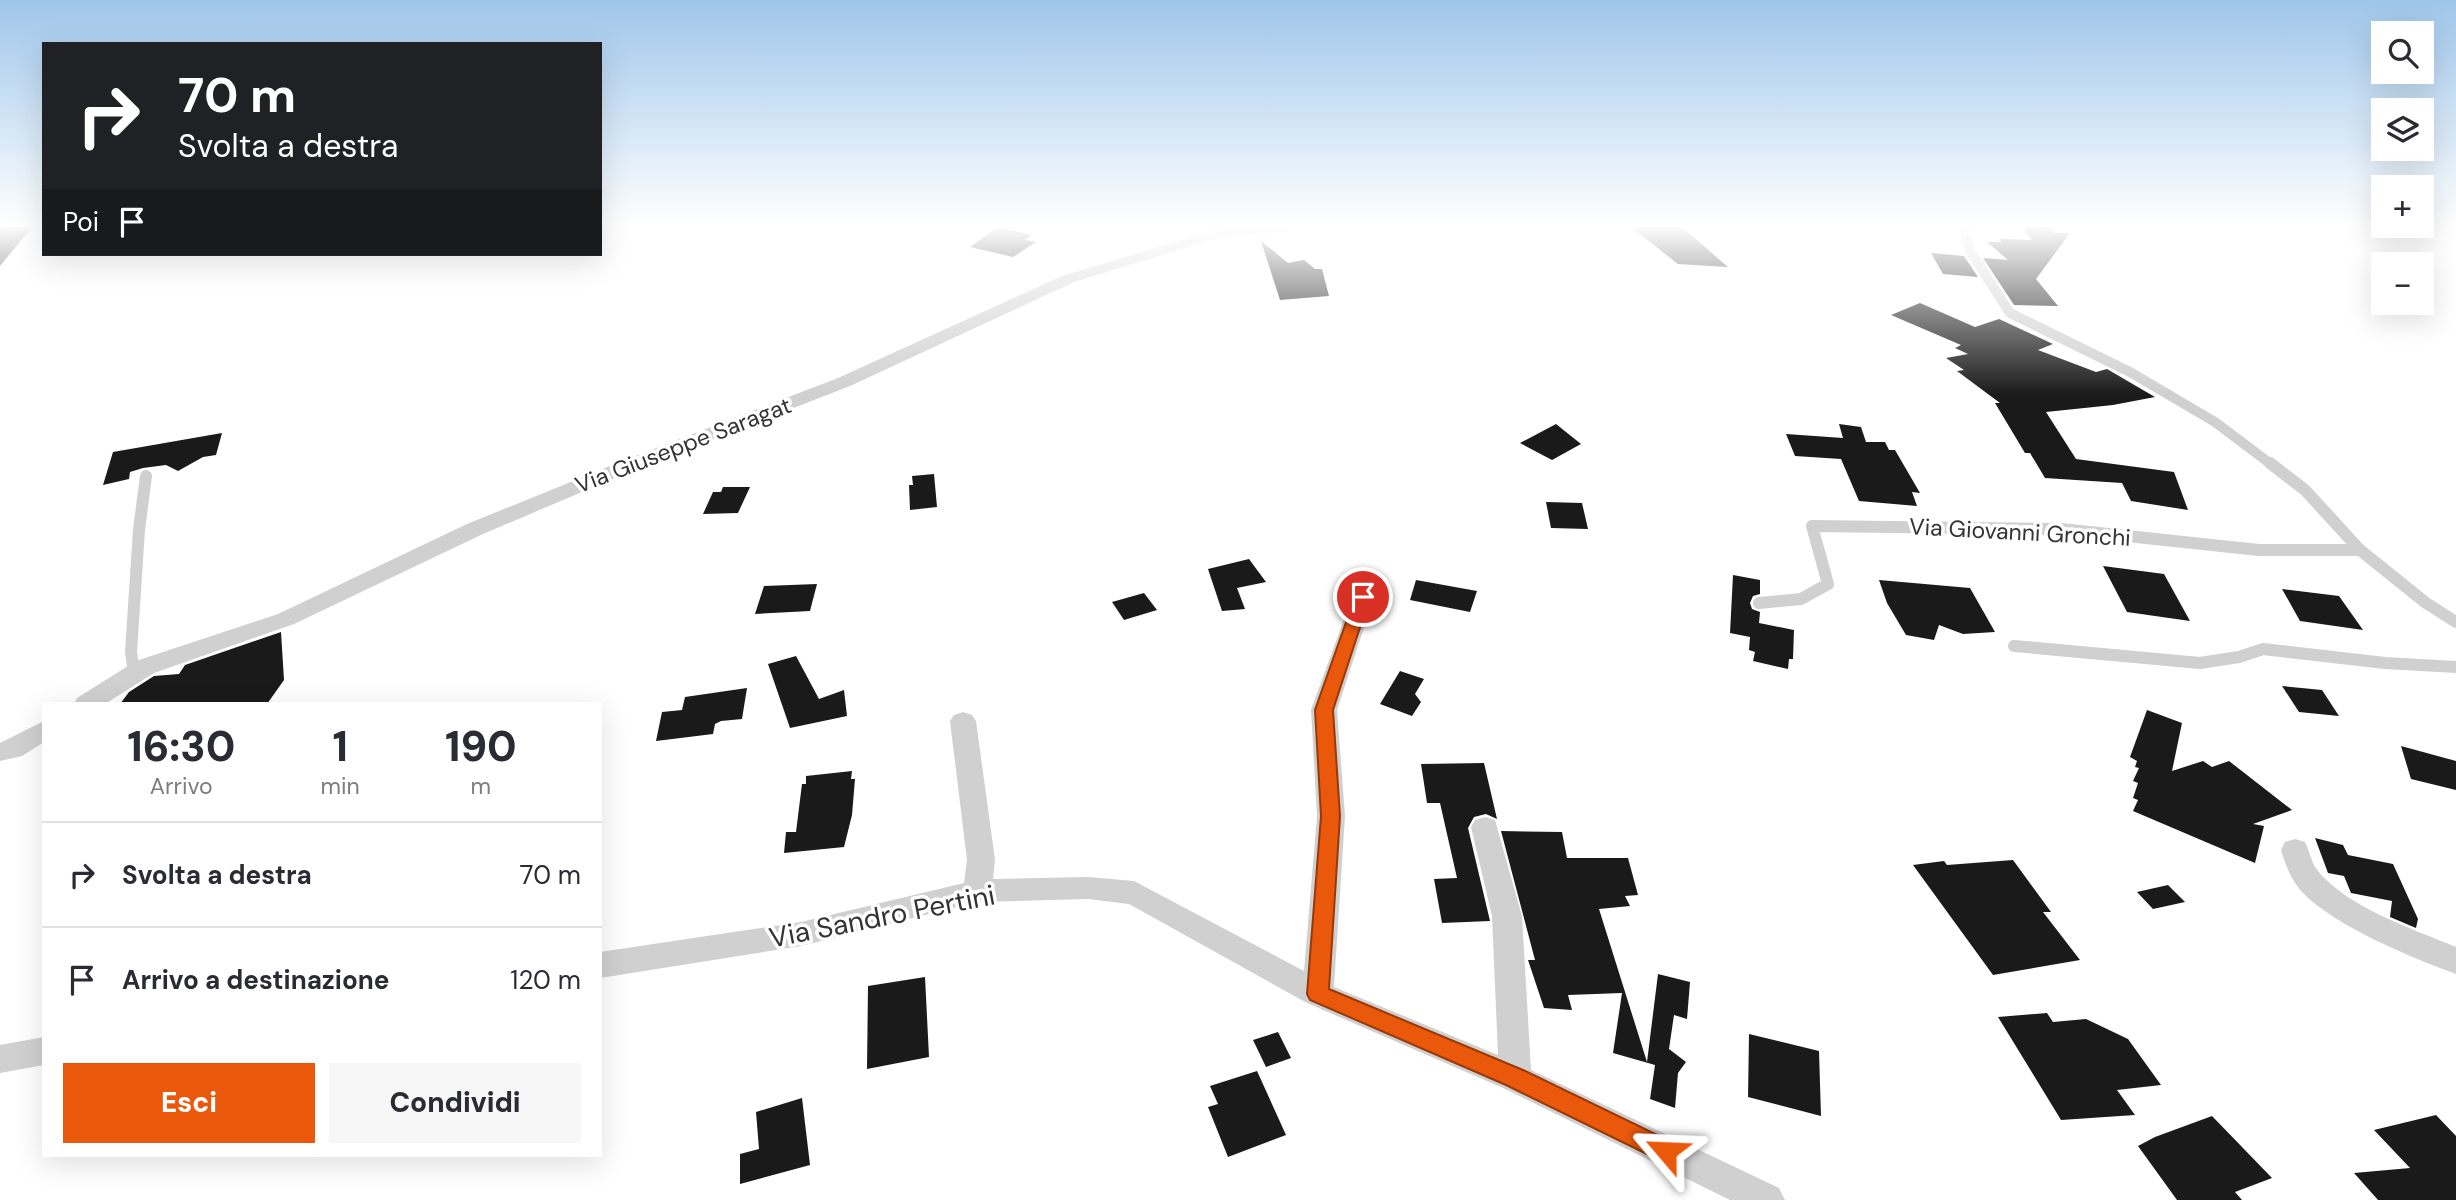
<!DOCTYPE html>
<html lang="it">
<meta charset="utf-8">
<style>
body{margin:0;font-family:"DM Sans",sans-serif;background:#f7f7f7;color:#2b2b33;height:100vh;display:flex;flex-direction:column;font-size:26px;white-space:nowrap}
*{box-sizing:border-box;margin:0}
p{font-size:23px;color:#7c7c81}
.icon{flex:none;width:38px;height:38px;fill:none;stroke:currentColor;stroke-width:2;stroke-linecap:round;stroke-linejoin:round}
.map{position:relative;flex:1;overflow:hidden}
.sheet{position:absolute;left:42px;top:702px;width:560px;height:455px;display:flex;flex-direction:column;background:#fff;border-radius:0px;box-shadow:0 7px 28px #0002}
.sheet>*{flex:none}
.guide{position:absolute;left:42px;top:42px;width:560px;height:214px;border-radius:0px;box-shadow:0 7px 28px #0002;background:#202124;color:#fff;overflow:hidden}
.fabs{position:absolute;left:2371px;top:21px;display:grid;gap:14px}
.fabs a{display:grid;place-items:center;width:63px;height:63px;border-radius:0px;background:#fff;box-shadow:0 7px 28px #0002;font-size:35px}
.pin{position:absolute;display:grid;place-items:center;width:60px;height:60px;color:#fff;margin:-30px;border:4px solid #fff;border-radius:50%;box-shadow:0 2px 7px #0007}
.me{position:absolute;width:77px;margin:-38px;rotate:296deg;stroke-linejoin:round;filter:drop-shadow(0 0 5px #0008)}
.turn{display:flex;align-items:center;gap:24px;height:147px;padding:0 21px;font-size:32px}
.turn .icon{width:91px;height:91px;stroke-width:2.5}
.turn b{display:block;font-size:49px;line-height:60px}
.then{display:flex;align-items:center;height:66px;padding:0 21px;background:#0003;gap:14px;font-size:26px}
.eta{display:flex;justify-content:space-evenly;align-items:center;height:119px;text-align:center}
.eta b{font-size:42px;font-weight:800;line-height:49px}
.cta{display:flex;gap:14px;margin-top:auto;padding:14px 21px}
.cta a{flex:1;height:80px;border-radius:0px;background:#ea580c;color:#fff;font-size:28px;font-weight:800;line-height:80px;text-align:center}
.cta a+a{background:#f7f7f7;color:#2b2b33}
ul{padding:0;list-style:none}
li{display:flex;align-items:center;gap:21px;height:105px;padding:0 21px;border-top:2px solid #e1e1e2}
li div{flex:1}
li b{display:block;font-size:26px}
li em{font-style:normal}
.map>svg:first-child{display:block}
.building{fill:#1a1a1a}
.lines{fill:none;stroke-linecap:round;stroke-linejoin:round}
.service-far1{stroke:#d0d0d0;stroke-width:10}
.service{stroke:#d0d0d0;stroke-width:12}
.minor{fill:#d0d0d0;fill-rule:evenodd}
.route{fill:#ea580c;stroke:#983908;stroke-width:2}
.labels{text-anchor:middle;stroke-width:7;stroke-linejoin:round;paint-order:stroke}
.street-label{font-size:23px;fill:#333;stroke:#fff}
.near-street-label{font-size:28px;fill:#333;stroke:#fff}
</style>
<div class="map">
<svg width="2456" height="1200" viewBox="0 0 2456 1200">
<rect width="100%" height="100%" fill="#fff"/>
<g class="building">
<polygon points="10,227 32,227 0,266 0,228"/>
<polygon points="998,227 1032,235 1025,240 1036,242 1013,257 970,247"/>
<polygon points="1631,227 1682,227 1728,267 1678,264"/>
<polygon points="2022,227 2050,227 2055,233 2070,233 2036,279 2058,306 2014,305 1983,258 2008,260 1987,242 2002,242 1999,239 2032,240"/>
<polygon points="1261,241 1288,263 1304,260 1315,269 1322,269 1329,296 1280,300"/>
<polygon points="1931,253 1964,256 1978,277 1943,274"/>
<polygon points="1920,303 1975,327 1999,319 2053,344 2038,350 2096,372 2107,369 2155,397 2113,405 2046,412 2076,459 2174,472 2188,510 2131,501 2122,483 2045,478 2030,453 2025,453 1995,403 2000,403 1957,371 1964,370 1946,358 1968,354 1955,348 1961,345 1891,315"/>
<polygon points="1556,424 1581,444 1552,460 1520,443"/>
<polygon points="1839,424 1861,427 1866,442 1885,442 1889,450 1895,450 1920,493 1912,492 1917,506 1859,501 1841,459 1795,456 1786,434 1843,438"/>
<polygon points="222,433 216,455 203,457 178,471 166,465 143,468 130,472 129,479 103,485 113,452"/>
<polygon points="934,474 937,507 910,510 909,485 913,485 912,476"/>
<polygon points="723,487 750,487 738,513 703,514 713,492 721,492"/>
<polygon points="1546,502 1582,503 1588,529 1551,528"/>
<polygon points="1249,559 1266,582 1237,588 1245,609 1222,611 1208,569"/>
<polygon points="2103,566 2164,574 2190,621 2127,612"/>
<polygon points="1733,575 1760,580 1760,594 1753,596 1750,603 1752,609 1760,612 1759,623 1794,630 1793,659 1789,659 1788,669 1753,661 1755,652 1749,650 1750,637 1730,633"/>
<polygon points="1416,580 1477,591 1470,612 1410,600"/>
<polygon points="1879,580 1970,588 1995,632 1963,634 1939,625 1934,640 1906,635 1887,603"/>
<polygon points="817,584 810,611 755,614 764,586"/>
<polygon points="2282,589 2339,596 2363,630 2300,621"/>
<polygon points="1144,593 1157,610 1124,620 1112,602"/>
<polygon points="281,632 284,680 267,704 120,704 129,692 154,676 179,674 185,665"/>
<polygon points="796,656 819,699 844,690 847,716 790,728 768,664"/>
<polygon points="1400,671 1424,679 1415,694 1421,702 1412,716 1380,704"/>
<polygon points="2282,686 2322,690 2339,716 2299,712"/>
<polygon points="747,688 742,719 721,721 715,724 713,734 656,741 662,712 682,710 685,697"/>
<polygon points="2147,710 2182,723 2172,771 2203,761 2212,767 2229,761 2292,810 2253,824 2264,826 2255,863 2133,811 2138,800 2133,798 2138,783 2133,781 2139,768 2135,767 2137,761 2130,757"/>
<polygon points="2401,746 2456,761 2456,790 2411,779"/>
<polygon points="1484,763 1497,819 1486,814 1474,817 1468,828 1490,921 1442,923 1434,879 1457,878 1440,803 1427,803 1421,764"/>
<polygon points="852,771 851,779 855,779 852,815 844,847 784,853 786,832 796,832 802,784 806,784 806,776"/>
<polygon points="1501,831 1562,832 1567,858 1628,858 1638,895 1625,896 1630,906 1599,909 1647,1062 1658,974 1690,982 1687,1019 1674,1015 1669,1049 1686,1062 1678,1073 1675,1108 1650,1099 1655,1065 1613,1053 1622,993 1568,995 1572,1010 1544,1008 1528,960 1535,960"/>
<polygon points="2315,838 2343,845 2348,855 2393,864 2418,919 2416,928 2390,917 2392,901 2351,893 2344,876 2328,873"/>
<polygon points="2013,860 2051,912 2043,912 2080,960 1993,975 1913,865 1944,861 1947,865"/>
<polygon points="2168,885 2185,902 2153,909 2137,892"/>
<polygon points="925,977 929,1057 867,1069 868,986"/>
<polygon points="2047,1013 2053,1022 2086,1019 2128,1039 2161,1085 2117,1090 2135,1115 2061,1120 1998,1017"/>
<polygon points="1278,1032 1291,1058 1266,1067 1253,1040"/>
<polygon points="1749,1034 1819,1051 1821,1116 1748,1097"/>
<polygon points="1257,1071 1286,1135 1228,1157 1208,1107 1218,1104 1210,1086"/>
<polygon points="802,1098 810,1165 740,1184 740,1154 759,1149 756,1112"/>
<polygon points="2436,1115 2456,1136 2456,1200 2378,1200 2354,1173 2410,1168 2374,1130"/>
<polygon points="2212,1116 2272,1178 2235,1192 2242,1200 2177,1200 2138,1146 2155,1137"/>
</g>
<g class="lines">
<polyline class="service-far1" points="1964,227 1970,251 2010,313 2130,372 2215,422 2272,465"/>
<g class="service">
<polyline points="2270,463 2305,490 2360,550 2426,603 2456,622"/>
<polyline points="1759,603 1801,599 1828,584 1812,526 2061,529 2259,550 2360,550"/>
<polyline points="2014,646 2200,663 2239,657 2263,649 2385,663 2456,667"/>
<polyline points="134,673 131,652 139,530 146,476"/>
</g>
<g class="minor">
<polygon points="1240,227 1300,227 1293,231 1221,237 1074,282 850,386 629,472 483,534 294,624 154,673 105,704 74,704 77,698 136,661 278,614 467,524 615,464 838,378 1062,276 1215,230"/>
<polygon points="1363,590 1371,592 1374,597 1337,710 1345,816 1334,987 1498,1055 1492,916 1471,827 1475,820 1485,817 1495,820 1522,916 1531,1070 1779,1188 1785,1200 1730,1200 1503,1088 1307,1003 1129,904 1088,899 977,902 801,946 600,978 600,952 801,922 964,883 967,860 950,721 954,715 963,712 972,715 976,721 995,860 993,879 1088,877 1134,881 1304,971 1317,816 1311,710 1352,597 1355,592"/>
<polygon points="44,721 44,742 22,756 0,761 0,743"/>
<path d="M2295 839 2305 842C2309 850 2311 860 2315 867 2343 906 2413 929 2456 947V974C2412 958 2335 926 2303 893 2291 880 2286 866 2281 850L2285 842Z"/>
<polygon points="44,1037 44,1065 0,1073 0,1045"/>
</g>
</g>
<linearGradient id="sky" x2="0" y2="1"><stop stop-color="#9ec6ea"/><stop offset="0.57" stop-color="#fff"/><stop offset="1" stop-color="#fff" stop-opacity="0"/></linearGradient>
<rect width="2456" height="395" fill="url(#sky)"/>
<polygon class="route" points="1363,592 1370,597 1333,710 1340,816 1329,989 1523,1070 1674,1143 1678,1151 1674,1159 1666,1162 1657,1159 1506,1085 1310,1000 1307,994 1321,816 1315,710 1355,597"/>
<g class="labels">
<g class="street-label">
<text transform="translate(683 445) rotate(-21)" y="8">Via Giuseppe Saragat</text>
<text transform="translate(2020 532) rotate(3)" y="8">Via Giovanni Gronchi</text>
</g>
<g class="near-street-label">
<text transform="translate(882 916) rotate(-11)" y="10">Via Sandro Pertini</text>
</g>
</g>
</svg>
<div class="fabs">
<a><svg class="icon" aria-label="search" viewBox="0 0 24 24"><circle cx="10" cy="10" r="6"/><path d="M15 15l6 6"/></svg></a>
<a><svg class="icon" aria-label="layers" viewBox="0 0 24 24"><path d="M12 4l9 5-9 5-9-5zM3 14l9 5 9-5"/></svg></a>
<a>+</a>
<a>−</a>
</div>
<div class="pin" style="left:1363px;top:597px;background:#d93025"><svg class="icon" aria-label="arrive" viewBox="0 0 24 24"><path d="M6 21V4h12l-3 4 3 4H6"/></svg></div>
<svg class="me" style="left:1666px;top:1151px" viewBox="-20 -20 40 40"><path d="M0-17L14 15 0 8-14 15z" fill="#ea580c" stroke="#fff" stroke-width="4"/></svg>
<div class="guide">
<div class="turn"><svg class="icon" aria-label="right" viewBox="0 0 24 24"><path d="M7 20v-9h11M14 6l5 5-5 5"/></svg><div><b>70 m</b>Svolta a destra</div></div>
<div class="then">Poi<svg class="icon" aria-label="arrive" viewBox="0 0 24 24"><path d="M6 21V4h12l-3 4 3 4H6"/></svg></div>
</div>
<section class="sheet">
<div class="eta">
<div><b>16:30</b><p>Arrivo</p></div>
<div><b>1</b><p>min</p></div>
<div><b>190</b><p>m</p></div>
</div>
<ul>
<li><svg class="icon" aria-label="right" viewBox="0 0 24 24"><path d="M7 20v-9h11M14 6l5 5-5 5"/></svg><div><b>Svolta a destra</b></div><em>70 m</em></li>
<li><svg class="icon" aria-label="arrive" viewBox="0 0 24 24"><path d="M6 21V4h12l-3 4 3 4H6"/></svg><div><b>Arrivo a destinazione</b></div><em>120 m</em></li>
</ul>
<div class="cta"><a>Esci</a><a>Condividi</a></div>
</section>
</div>
